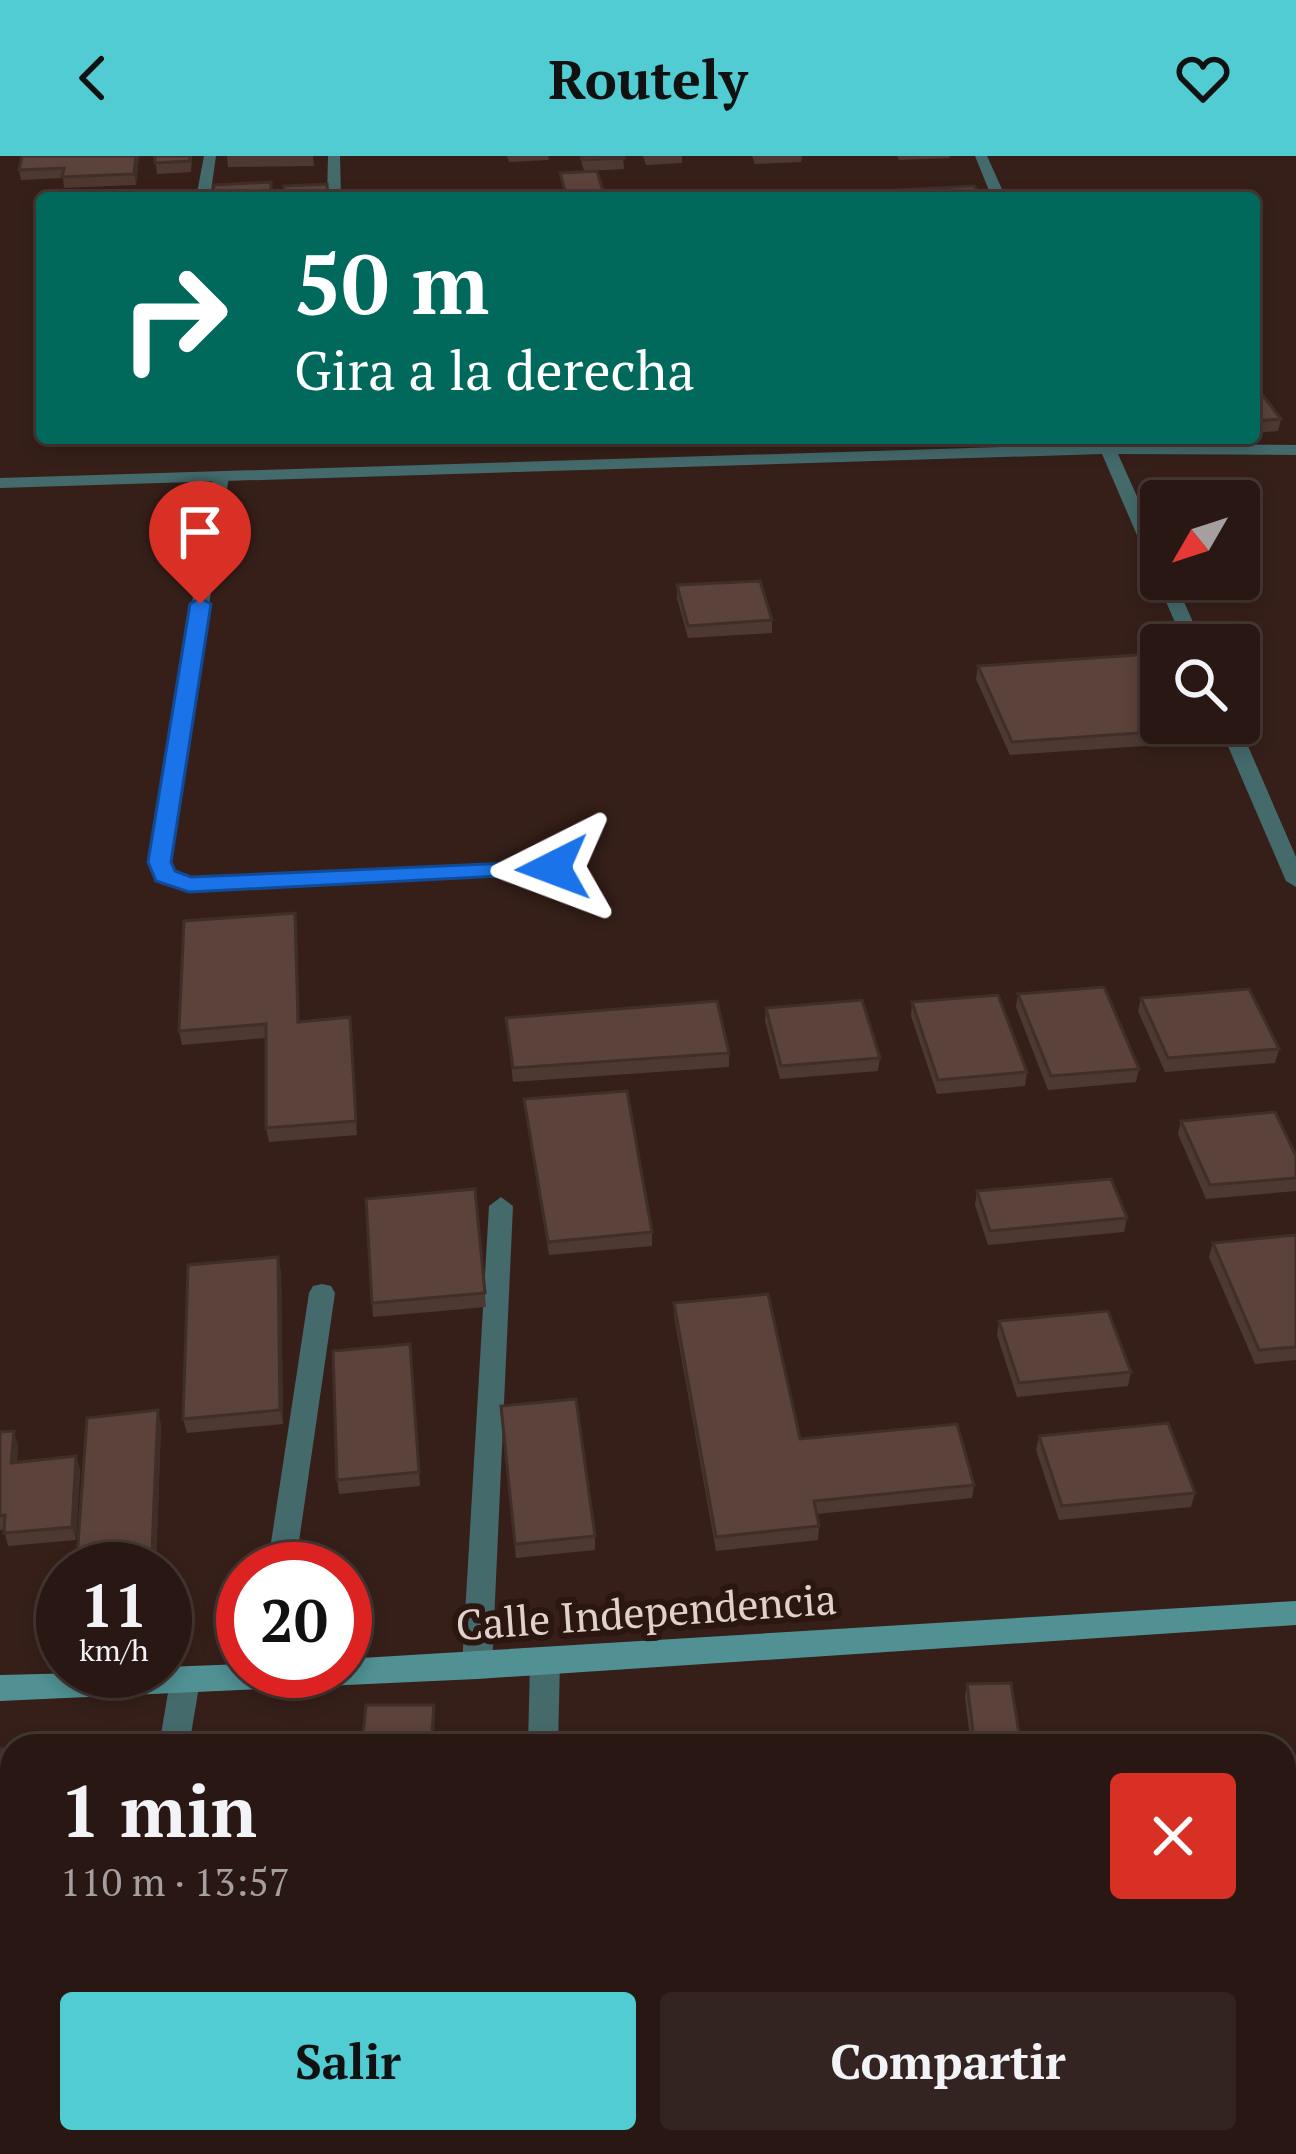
<!DOCTYPE html>
<html lang="es">
<meta charset="utf-8">
<style>
body{margin:0;font-family:"PT Serif",serif;background:#342421;color:#f1f3f6;height:100vh;display:flex;flex-direction:column;font-size:45px;white-space:nowrap}
*{box-sizing:border-box;margin:0}
p{font-size:39px;color:#a59fa0}
.icon{flex:none;width:66px;height:66px;fill:none;stroke:currentColor;stroke-width:2;stroke-linecap:round;stroke-linejoin:round}
.map{position:relative;flex:1;overflow:hidden}
.sheet{position:absolute;left:0px;top:1578px;width:1296px;height:420px;display:flex;flex-direction:column;background:#281713;border-radius:36px 36px 0 0;box-shadow:0 6px 18px #0003,0 0 0 3px #443633}
.sheet>*{flex:none}
.hud{position:absolute;left:36px;top:36px;width:1224px;height:252px;border-radius:12px;box-shadow:0 6px 18px #0003,0 0 0 3px #443633;background:#00695c;color:#fff;overflow:hidden}
.needle{width:78px;rotate:231deg}
.buttons{position:absolute;left:1140px;top:324px;display:grid;gap:24px}
.buttons a{display:grid;place-items:center;width:120px;height:120px;border-radius:12px;background:#281713;box-shadow:0 6px 18px #0003,0 0 0 3px #443633;font-size:60px}
.speed{position:absolute;left:36px;top:1386px;display:flex;gap:24px;font-size:60px;font-weight:700;text-align:center}
.speed>*{display:grid;place-content:center;width:156px;height:156px;border-radius:50%;background:#281713;box-shadow:0 6px 18px #0003,0 0 0 3px #443633;line-height:1}
.speed small{font-size:30px;font-weight:400}
.speed .limit{border:18px solid #d22;background:#fff;color:#111}
.pin{position:absolute;display:grid;place-items:center;width:102px;height:102px;color:#fff;margin:-123px -51px;border-radius:50% 50% 50% 0;rotate:-45deg;box-shadow:0 0 12px #0007}
.pin .icon{rotate:45deg}
.me{position:absolute;width:132px;margin:-66px;rotate:267deg;stroke-linejoin:round;filter:drop-shadow(0 0 9px #0008)}
.turn{display:flex;align-items:center;gap:42px;height:252px;padding:0 60px;font-size:54px}
.turn .icon{width:156px;height:156px;stroke-width:2.5}
.turn b{display:block;font-size:84px;line-height:102px}
.round{display:grid;place-items:center;flex:none;width:126px;height:126px;border-radius:12px;background:#342421}
.overview{display:flex;align-items:center;justify-content:space-between;height:204px;padding:0 60px}
h1{font-size:72px;font-weight:700;line-height:90px}
.action{display:flex;gap:24px;margin-top:auto;padding:24px 60px}
.action a{flex:1;height:138px;border-radius:12px;background:#51ccd2;color:#111;font-size:48px;font-weight:700;line-height:138px;text-align:center}
.action a+a{background:#342421;color:#f1f3f6}
header{display:flex;justify-content:space-between;align-items:center;height:156px;padding:0 60px;background:#51ccd2;color:#111;font-size:54px;font-weight:700}
.map>svg:first-child{display:block}
.lines{fill:none;stroke-linecap:round;stroke-linejoin:round}
.lane{fill:#446a6c;fill-rule:evenodd}
.street{fill:#446a6c;fill-rule:evenodd}
.secondary{fill:#519194;fill-rule:evenodd}
.wall{fill:#4e3932}
.shaded-wall{fill:#402e29}
.building{fill:#5b423a;stroke:#402e29;stroke-width:3}
.route{fill:#1a73e8;stroke:#114b97;stroke-width:3}
.labels{text-anchor:middle;stroke-width:12;stroke-linejoin:round;paint-order:stroke}
.near-street-label{font-size:42px;fill:#e0d1cc;stroke:#2b1610}
</style>
<header><svg class="icon" aria-label="back" viewBox="0 0 24 24"><path d="M15 5l-7 7 7 7"/></svg>Routely<svg class="icon" aria-label="heart" viewBox="0 0 24 24"><path d="M12 20l-8-8c-3-5 5-10 8-4 3-6 11-1 8 4z"/></svg></header>
<div class="map">
<svg width="1296" height="1998" viewBox="0 0 1296 1998">
<rect width="100%" height="100%" fill="#361f19"/>
<g class="lines">
<g class="lane">
<polygon points="221,315 229,320 169,707 173,716 190,722 553,706 560,708 563,712 560,716 189,734 157,724 149,707 213,320"/>
<polygon points="1266,1986 1271,1998 1228,1998 1223,1987"/>
</g>
<g class="street">
<polygon points="204,0 216,0 210,42 196,42"/>
<polygon points="328,0 340,0 341,42 327,42"/>
<polygon points="975,0 987,0 1006,42 992,42"/>
<polygon points="1097,282 1111,282 1114,288 1296,289 1296,299 1118,298 1161,394 1161,423 1174,423 1203,489 1185,489 1156,423 1160,419 1152,414 1102,298 0,332 0,322 1098,288"/>
<polygon points="1218,567 1238,567 1296,701 1296,731 1286,725"/>
<polygon points="501,1041 513,1050 492,1510 488,1519 477,1523 466,1519 462,1510 489,1050"/>
<polygon points="322,1128 331,1130 335,1137 295,1413 267,1413 309,1137 313,1130"/>
<polygon points="545,1492 555,1496 560,1505 558,1590 528,1590 530,1505 535,1496"/>
<polygon points="185,1512 196,1516 200,1525 189,1590 159,1590 170,1525 174,1516"/>
<polygon points="90,1986 126,1986 124,1998 88,1998"/>
<rect x="517" y="1986" width="36" height="12"/>
</g>
<polygon class="secondary" points="1296,1445 1296,1469 477,1523 0,1545 0,1519 165,1515 165,1511 243,1508 243,1515 345,1515 345,1503"/>
</g>
<g class="wall">
<polygon points="139,0 136,29 64,32 63,22 21,24 19,14"/>
<polygon points="155,0 192,0 191,16 157,18"/>
<polygon points="227,0 313,0 314,10 228,11"/>
<polygon points="507,0 548,0 549,4 509,6"/>
<polygon points="580,0 623,0 624,13 584,15"/>
<polygon points="643,0 682,0 682,7 646,9"/>
<polygon points="752,0 802,0 801,6 755,8"/>
<polygon points="897,0 950,0 949,2 899,4"/>
<polygon points="1254,237 1281,263 1278,275 1254,277"/>
<polygon points="677,429 772,464 772,477 688,482 677,442"/>
<polygon points="978,510 1193,573 1190,587 1010,599 976,523"/>
<polygon points="295,757 299,866 351,875 357,979 269,986 266,972 266,882 182,889 179,875"/>
<polygon points="1018,838 1139,913 1136,926 1048,934 1016,851"/>
<polygon points="1141,842 1279,893 1275,907 1165,916 1138,855"/>
<polygon points="912,846 1027,916 1025,930 937,938 911,860"/>
<polygon points="766,852 880,902 878,915 780,923 765,865"/>
<polygon points="506,862 729,897 729,911 513,926"/>
<polygon points="524,943 652,1076 652,1090 549,1099"/>
<polygon points="1181,965 1296,1000 1296,1035 1206,1043 1178,978"/>
<polygon points="475,1033 486,1151 373,1161 372,1147"/>
<polygon points="977,1035 1127,1062 1124,1076 988,1089 975,1049"/>
<polygon points="1296,1079 1296,1204 1255,1208 1209,1101 1213,1087"/>
<polygon points="281,1115 283,1268 187,1277 183,1263"/>
<polygon points="674,1147 800,1283 974,1329 972,1342 817,1358 819,1370 818,1384 716,1395 674,1160"/>
<polygon points="999,1165 1131,1216 1128,1230 1017,1241 997,1179"/>
<polygon points="410,1188 420,1330 339,1338 337,1324"/>
<polygon points="501,1250 595,1380 595,1394 516,1402"/>
<polygon points="161,1268 156,1408 108,1413 80,1413 77,1402"/>
<polygon points="0,1276 18,1289 17,1306 76,1300 80,1314 76,1384 8,1390 4,1374 0,1374"/>
<polygon points="1039,1280 1195,1337 1191,1351 1059,1364 1036,1294"/>
<polygon points="967,1528 1021,1590 971,1590 965,1541"/>
<polygon points="12,1592 12,1737 0,1737 0,1593"/>
<polygon points="1284,1631 1296,1631 1296,1852 1284,1853"/>
</g>
<g class="shaded-wall">
<polygon points="136,0 139,0 136,29 134,18"/>
<polygon points="295,757 297,770 300,880 298,866"/>
<polygon points="278,1101 281,1115 283,1268 280,1254"/>
<polygon points="158,1254 161,1268 156,1408 152,1394"/>
<polygon points="14,1275 18,1289 15,1320 11,1307"/>
<polygon points="76,1300 80,1314 76,1384 72,1371"/>
<polygon points="434,1549 435,1562 433,1590 431,1590"/>
</g>
<g class="building">
<polygon points="22,0 136,0 134,18 62,21 64,12 19,14"/>
<polygon points="155,0 190,0 190,5 155,7"/>
<polygon points="582,0 623,0 624,2 583,4"/>
<polygon points="597,15 605,42 567,42 560,17"/>
<polygon points="271,26 271,42 213,42 214,29"/>
<polygon points="327,28 328,42 284,42 284,30"/>
<polygon points="974,30 982,42 884,42 880,35"/>
<polygon points="1254,237 1261,237 1281,263 1254,265"/>
<polygon points="760,425 772,464 688,470 677,429"/>
<polygon points="1151,498 1161,516 1161,567 1189,567 1193,573 1012,586 978,510"/>
<polygon points="295,757 298,866 350,861 356,965 266,972 266,868 179,875 184,765"/>
<polygon points="1104,831 1139,913 1051,920 1018,838"/>
<polygon points="1249,833 1279,893 1168,902 1141,842"/>
<polygon points="998,839 1027,916 938,924 912,846"/>
<polygon points="862,844 880,902 781,910 766,852"/>
<polygon points="717,845 729,897 513,912 506,862"/>
<polygon points="627,935 652,1076 548,1086 524,943"/>
<polygon points="1275,956 1296,1000 1296,1022 1210,1029 1181,965"/>
<polygon points="1111,1023 1127,1062 990,1075 977,1035"/>
<polygon points="475,1033 485,1137 372,1147 366,1043"/>
<polygon points="1296,1079 1296,1191 1259,1194 1213,1087"/>
<polygon points="278,1101 280,1254 183,1263 188,1109"/>
<polygon points="768,1138 800,1283 957,1268 974,1329 814,1345 819,1370 716,1381 674,1147"/>
<polygon points="1108,1155 1131,1216 1019,1227 999,1165"/>
<polygon points="410,1188 419,1316 337,1324 333,1195"/>
<polygon points="576,1243 595,1380 515,1388 501,1250"/>
<polygon points="158,1254 152,1394 77,1402 87,1262"/>
<polygon points="1168,1267 1195,1337 1062,1350 1039,1280"/>
<polygon points="14,1275 11,1307 76,1300 72,1371 4,1377 5,1359 0,1360 0,1276"/>
<polygon points="1011,1527 1021,1590 975,1590 967,1528"/>
<polygon points="366,1549 434,1549 431,1590 362,1590"/>
<polygon points="12,1592 12,1724 0,1724 0,1593"/>
<rect x="1284" y="1631" width="12" height="209"/>
</g>
<polygon class="route" points="200,442 211,448 171,706 175,715 191,721 553,705 565,712 561,717 189,736 156,725 148,706 190,448"/>
<g class="labels">
<g class="near-street-label">
<text transform="translate(646 1456) rotate(-4)" y="15">Calle Independencia</text>
</g>
</g>
</svg>
<div class="buttons">
<a><svg class="needle" viewBox="-14 -14 28 28"><path d="M0-13l5 13h-10z" fill="#e53935"/><path d="M0 13l5-13h-10z" fill="#a59fa0"/></svg></a>
<a><svg class="icon" aria-label="search" viewBox="0 0 24 24"><circle cx="10" cy="10" r="6"/><path d="M15 15l6 6"/></svg></a>
</div>
<div class="speed"><div>11<small>km/h</small></div><div class="limit">20</div></div>
<div class="pin" style="left:200px;top:448px;background:#d93025"><svg class="icon" aria-label="arrive" viewBox="0 0 24 24"><path d="M6 21V4h12l-3 4 3 4H6"/></svg></div>
<svg class="me" style="left:553px;top:712px" viewBox="-20 -20 40 40"><path d="M0-17L14 15 0 8-14 15z" fill="#1a73e8" stroke="#fff" stroke-width="4"/></svg>
<div class="hud">
<div class="turn"><svg class="icon" aria-label="right" viewBox="0 0 24 24"><path d="M7 20v-9h11M14 6l5 5-5 5"/></svg><div><b>50 m</b>Gira a la derecha</div></div>
</div>
<section class="sheet">
<div class="overview"><div><h1>1 min</h1><p>110 m · 13:57</p></div><a class="round" style="background:#d93025;color:#fff"><svg class="icon" aria-label="close" viewBox="0 0 24 24"><path d="M6 6l12 12M18 6L6 18"/></svg></a></div>
<div class="action"><a>Salir</a><a>Compartir</a></div>
</section>
</div>
